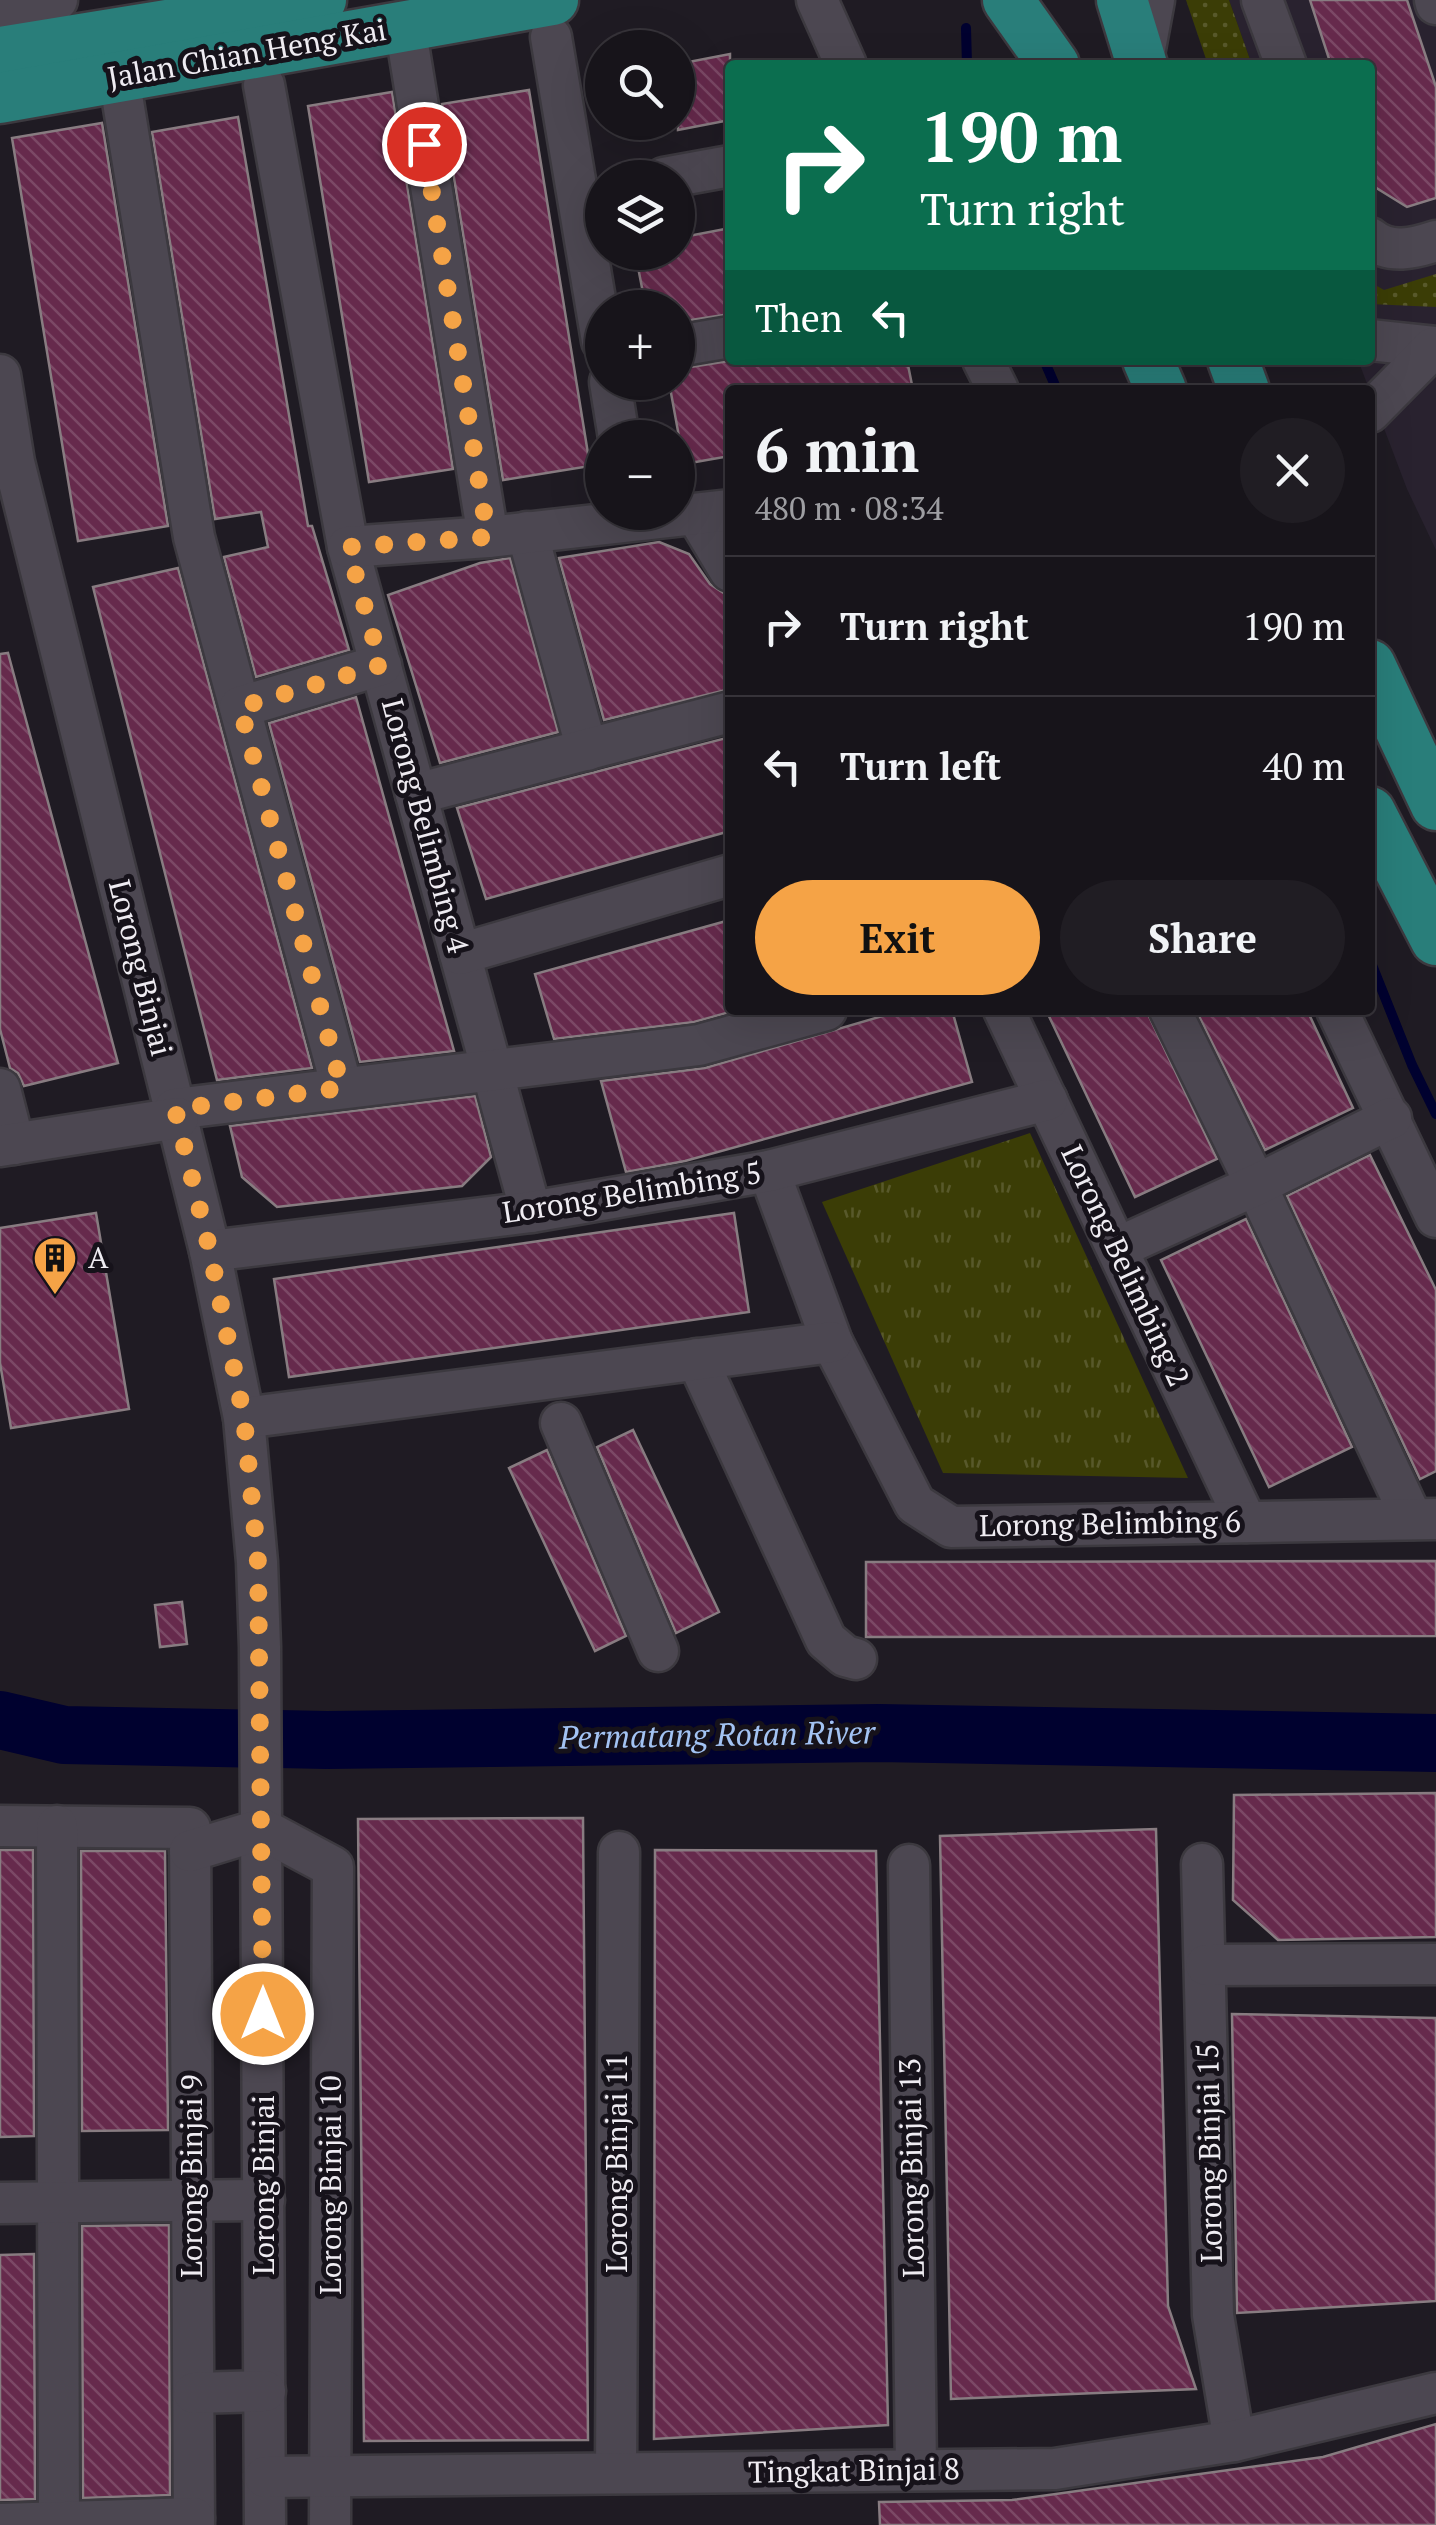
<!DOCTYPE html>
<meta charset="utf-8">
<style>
body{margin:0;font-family:"PT Serif",serif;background:#201d23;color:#f1f3f6;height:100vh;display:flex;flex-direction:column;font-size:38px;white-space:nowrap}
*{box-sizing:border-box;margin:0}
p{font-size:32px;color:#9e9ea2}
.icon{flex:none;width:55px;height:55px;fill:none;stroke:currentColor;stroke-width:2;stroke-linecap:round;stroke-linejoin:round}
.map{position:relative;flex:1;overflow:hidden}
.panel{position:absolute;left:725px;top:385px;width:650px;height:630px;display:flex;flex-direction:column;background:#17141a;border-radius:10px;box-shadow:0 10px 40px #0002,0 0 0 2px #363339}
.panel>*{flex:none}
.top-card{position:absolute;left:725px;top:60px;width:650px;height:305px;border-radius:10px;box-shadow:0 10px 40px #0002,0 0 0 2px #363339;background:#0b6e4f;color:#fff;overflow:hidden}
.fabs{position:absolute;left:585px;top:30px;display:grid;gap:20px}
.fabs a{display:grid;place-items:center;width:110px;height:110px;border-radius:50%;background:#17141a;box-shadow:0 10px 40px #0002,0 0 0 2px #363339;font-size:50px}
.pin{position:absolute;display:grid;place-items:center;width:85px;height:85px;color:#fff;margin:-42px;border:5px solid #fff;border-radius:50%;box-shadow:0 2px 10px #0007}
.me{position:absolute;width:110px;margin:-55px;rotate:0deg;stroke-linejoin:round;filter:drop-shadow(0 0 8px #0008)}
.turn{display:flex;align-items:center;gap:35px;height:210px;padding:0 30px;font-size:45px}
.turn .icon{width:130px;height:130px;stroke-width:2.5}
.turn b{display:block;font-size:70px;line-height:85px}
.then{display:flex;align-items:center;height:95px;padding:0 30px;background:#0003;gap:20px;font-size:38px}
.round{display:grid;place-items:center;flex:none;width:105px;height:105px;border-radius:52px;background:#201d23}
.summary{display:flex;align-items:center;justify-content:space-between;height:170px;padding:0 30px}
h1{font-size:60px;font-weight:700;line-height:75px}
.cta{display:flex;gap:20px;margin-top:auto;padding:20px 30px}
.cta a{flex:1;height:115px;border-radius:60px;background:#f5a346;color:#111;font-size:40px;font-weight:700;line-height:115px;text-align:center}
.cta a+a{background:#201d23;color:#f1f3f6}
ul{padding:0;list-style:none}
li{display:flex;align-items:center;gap:30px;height:140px;padding:0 30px;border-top:2px solid #363339}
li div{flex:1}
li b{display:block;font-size:38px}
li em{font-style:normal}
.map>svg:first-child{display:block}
.built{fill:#29222f}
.grass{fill:url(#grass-dots)}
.park{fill:url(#park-tufts)}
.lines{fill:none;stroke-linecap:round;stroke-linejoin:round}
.stream{stroke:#00012f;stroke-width:10}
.river{stroke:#00012f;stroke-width:58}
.building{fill:url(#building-back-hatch);stroke:#887c81;stroke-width:2.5}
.minor-casing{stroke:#3c393f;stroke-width:45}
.major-casing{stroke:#3c393f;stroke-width:55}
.minor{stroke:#4c4751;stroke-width:40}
.major{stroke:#297e7a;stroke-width:50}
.route{stroke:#f5a346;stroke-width:18;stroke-dasharray:0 32.4}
.labels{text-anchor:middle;stroke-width:10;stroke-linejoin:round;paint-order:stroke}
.street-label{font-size:30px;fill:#efecf2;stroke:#16121a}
.poi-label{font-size:30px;fill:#efecf2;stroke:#16121a;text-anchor:start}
.water-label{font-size:32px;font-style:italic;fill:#a3c3f3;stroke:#16121a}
</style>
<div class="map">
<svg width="1436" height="2525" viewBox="0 0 1436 2525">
<defs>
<pattern id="grass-dots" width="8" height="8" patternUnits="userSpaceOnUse" patternTransform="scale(2.5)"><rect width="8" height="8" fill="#3b3d06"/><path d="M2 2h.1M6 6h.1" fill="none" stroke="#58592b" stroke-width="1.8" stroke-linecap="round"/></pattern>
<pattern id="park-tufts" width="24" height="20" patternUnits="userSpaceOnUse" patternTransform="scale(2.5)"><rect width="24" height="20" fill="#3b3d06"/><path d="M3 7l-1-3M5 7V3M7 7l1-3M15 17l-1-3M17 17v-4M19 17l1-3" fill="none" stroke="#58592b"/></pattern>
<pattern id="building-back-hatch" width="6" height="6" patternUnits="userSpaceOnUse" patternTransform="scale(2.5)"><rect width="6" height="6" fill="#662a4c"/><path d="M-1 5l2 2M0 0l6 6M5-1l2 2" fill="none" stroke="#7c4966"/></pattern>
</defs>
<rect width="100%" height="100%" fill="#1f1b23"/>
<polygon class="built" points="1229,0 1436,0 1436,550 1407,489 1358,360 1370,360 1370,65 1252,65"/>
<g class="grass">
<polygon points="1186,0 1229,0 1252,65 1208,65"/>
<polygon points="1436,274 1436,307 1370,304 1370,282 1384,290"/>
</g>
<polygon class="park" points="1030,1133 1188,1478 943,1473 822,1202"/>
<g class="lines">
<g class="stream">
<polyline points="966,28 967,65"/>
<polyline points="1044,360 1057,390"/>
<polyline points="1370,960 1412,1065 1436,1114"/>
</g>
<polyline class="river" points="0,1720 64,1735 327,1740 879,1733 1436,1743"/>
</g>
<g class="building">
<polygon points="1310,0 1407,0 1436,87 1436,198 1407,207 1370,184 1370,65 1331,65"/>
<polygon points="730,54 730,120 678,130 678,64"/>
<polygon points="529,90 590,466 503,480 442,104"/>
<polygon points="392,92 453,469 369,482 308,106"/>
<polygon points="238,117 308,526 312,526 349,650 256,677 224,557 268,547 261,512 215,519 152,132"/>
<polygon points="102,123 168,526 78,541 12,138"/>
<polygon points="730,228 730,314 678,322 678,308 646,308 635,252 678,252 678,238"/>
<polygon points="735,360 907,360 913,390 730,390 730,456 684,464 669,382 678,382 678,369"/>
<polygon points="659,542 689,554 710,584 725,594 730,605 730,689 604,720 559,558"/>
<polygon points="510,558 558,732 440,763 388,595 480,563"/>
<polygon points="178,568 312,1068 217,1080 93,587"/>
<polygon points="8,653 118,1063 24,1086 18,1073 10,1068 0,1029 0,654"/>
<polygon points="356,697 454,1051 360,1062 269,723"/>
<polygon points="730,737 730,831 486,899 457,808"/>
<polygon points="730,920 730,1010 737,1010 694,1022 554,1039 535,974"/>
<polygon points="903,1010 952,1010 972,1082 685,1161 626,1172 601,1081 705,1068"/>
<polygon points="1046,1010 1146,1010 1217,1159 1135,1197"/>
<polygon points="1196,1010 1307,1010 1353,1108 1265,1150"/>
<polygon points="475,1096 491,1157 462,1186 277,1207 242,1177 230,1126"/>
<polygon points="1370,1155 1436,1290 1436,1471 1420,1479 1287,1196"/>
<polygon points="96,1213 129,1409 11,1428 0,1363 0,1228"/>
<polygon points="734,1213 749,1312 289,1377 274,1279"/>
<polygon points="1246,1219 1352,1447 1269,1487 1161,1260"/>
<polygon points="633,1430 719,1612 676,1633 597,1447"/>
<polygon points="547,1450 626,1636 595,1651 509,1468"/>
<polygon points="1436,1561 1436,1636 866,1637 866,1562"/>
<polygon points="182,1602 187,1644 160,1647 155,1605"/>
<polygon points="1436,1793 1436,1937 1278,1940 1233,1900 1234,1795"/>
<polygon points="583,1818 588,2440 364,2441 358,1819"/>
<polygon points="1156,1829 1168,2306 1196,2389 951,2399 940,1836"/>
<polygon points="0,1850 33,1850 34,2136 0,2137"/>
<polygon points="655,1850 876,1851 888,2425 654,2439"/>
<polygon points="81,1851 165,1851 168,2130 82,2131"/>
<polygon points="1232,2014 1436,2018 1436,2301 1237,2313"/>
<polygon points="169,2225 170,2495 83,2498 82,2226"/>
<polygon points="34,2254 35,2499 0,2500 0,2255"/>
<polygon points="1436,2424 1436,2525 880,2525 879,2502 1012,2500 1323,2457"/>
</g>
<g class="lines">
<g class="minor-casing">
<g id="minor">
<polyline points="817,0 846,65"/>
<polyline points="1262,0 1286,65"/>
<polyline points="1435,0 1436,4"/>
<polyline points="0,10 57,0"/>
<polyline points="405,26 488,537"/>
<polyline points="551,37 602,341"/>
<polyline points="1142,65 1154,0"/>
<polyline points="119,77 194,537 342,1088"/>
<polyline points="264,85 348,547 531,1212"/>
<polyline points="664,178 730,166"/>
<path d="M1370 238C1389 255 1415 248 1436 241"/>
<polyline points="1370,340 1436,347"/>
<polyline points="678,346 730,337"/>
<polyline points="983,360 998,390"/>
<polyline points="0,375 14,462 210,1251 244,1418 257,1562 260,1647 265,2525"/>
<polyline points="610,382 619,438"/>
<polyline points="1370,412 1433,348"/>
<polyline points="696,514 730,571"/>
<polyline points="527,532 587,750"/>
<polyline points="348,547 488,537 730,510"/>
<polyline points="240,707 381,665"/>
<polyline points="416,794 730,712"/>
<polyline points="460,954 730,875"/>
<polyline points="1004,1010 1246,1522"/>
<polyline points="1170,1010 1256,1185 1412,1519"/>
<polyline points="1337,1010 1436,1217"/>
<polyline points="0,1089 14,1144"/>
<polyline points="175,1109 699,1045 826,1010"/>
<polyline points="0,1146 178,1118"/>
<polyline points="769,1171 832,1342 915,1504 951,1527 1436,1519"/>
<polyline points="1117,1248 1256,1185 1391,1118"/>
<polyline points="210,1251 531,1212 769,1171 1047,1100"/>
<polyline points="697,1359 826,1640 845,1656 856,1659"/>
<polyline points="244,1418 832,1342"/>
<polyline points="561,1423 658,1651"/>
<polyline points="0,1826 190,1828 194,2525"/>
<polyline points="57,1826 59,2525"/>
<polyline points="190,1851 262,1829 333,1867 330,2525"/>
<polyline points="1202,1864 1213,2315 1234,2441"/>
<polyline points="909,1865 916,2470"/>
<polyline points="1206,1965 1436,1964"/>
<polyline points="0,2203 264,2200"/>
<polyline points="194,2393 265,2391"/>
<polyline points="616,2473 619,1852"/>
<polyline points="265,2477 1055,2469 1234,2441 1436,2393"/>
<polyline points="0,2524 194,2518"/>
</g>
</g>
<g class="major-casing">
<g id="major">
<polyline points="1008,0 1054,65"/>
<polyline points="1122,0 1142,65"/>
<polyline points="0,52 321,0"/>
<polyline points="0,98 553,0"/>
<polyline points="1148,360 1161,390"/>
<polyline points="1233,360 1244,390"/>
<polyline points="1370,665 1436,805"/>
<polyline points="1370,812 1436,940"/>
</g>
</g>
<use href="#minor" class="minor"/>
<use href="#major" class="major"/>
</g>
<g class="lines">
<polyline class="route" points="263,2014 258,1562 244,1418 210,1251 175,1109 342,1088 240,707 381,665 348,547 488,537 424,144"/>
</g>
<defs>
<g id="building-pin" transform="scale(2.25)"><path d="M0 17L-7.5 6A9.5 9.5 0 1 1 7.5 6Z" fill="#f5a346" stroke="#16121a"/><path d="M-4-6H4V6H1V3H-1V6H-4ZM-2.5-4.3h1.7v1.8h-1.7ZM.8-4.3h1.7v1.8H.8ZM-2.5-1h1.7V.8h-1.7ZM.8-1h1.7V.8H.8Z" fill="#111"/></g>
</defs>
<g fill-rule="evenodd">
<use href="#building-pin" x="55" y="1258"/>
</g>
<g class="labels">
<g class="street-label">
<text transform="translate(247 54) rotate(-10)" y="10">Jalan Chian Heng Kai</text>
<text transform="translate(425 826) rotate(75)" y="10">Lorong Belimbing 4</text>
<text transform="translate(140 968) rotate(76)" y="10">Lorong Binjai</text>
<text transform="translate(632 1193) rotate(-9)" y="10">Lorong Belimbing 5</text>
<text transform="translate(1125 1266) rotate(65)" y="10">Lorong Belimbing 2</text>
<text transform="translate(1110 1524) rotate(-1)" y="10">Lorong Belimbing 6</text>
<text transform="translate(1210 2153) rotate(-91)" y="10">Lorong Binjai 15</text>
<text transform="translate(617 2163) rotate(-90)" y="10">Lorong Binjai 11</text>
<text transform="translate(912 2168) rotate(-91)" y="10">Lorong Binjai 13</text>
<text transform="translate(192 2176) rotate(-90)" y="10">Lorong Binjai 9</text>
<text transform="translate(264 2185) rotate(-90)" y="10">Lorong Binjai</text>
<text transform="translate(331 2185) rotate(-90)" y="10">Lorong Binjai 10</text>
<text transform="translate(854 2471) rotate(-1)" y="10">Tingkat Binjai 8</text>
</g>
<g class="poi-label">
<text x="88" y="1268">A</text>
</g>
<g class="water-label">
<text transform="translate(717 1735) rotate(-1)" y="11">Permatang Rotan River</text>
</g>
</g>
</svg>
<div class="fabs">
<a><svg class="icon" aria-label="search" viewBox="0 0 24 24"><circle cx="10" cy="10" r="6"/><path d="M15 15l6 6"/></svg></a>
<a><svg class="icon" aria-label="layers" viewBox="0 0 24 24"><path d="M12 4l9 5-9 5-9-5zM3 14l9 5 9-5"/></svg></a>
<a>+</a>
<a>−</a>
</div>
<div class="pin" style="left:424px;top:144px;background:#d93025"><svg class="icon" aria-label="arrive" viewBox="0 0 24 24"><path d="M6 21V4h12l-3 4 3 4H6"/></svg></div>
<svg class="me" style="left:263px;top:2014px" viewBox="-20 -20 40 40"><circle r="17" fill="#f5a346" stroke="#fff" stroke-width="3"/><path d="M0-11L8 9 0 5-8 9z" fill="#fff"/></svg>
<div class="top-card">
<div class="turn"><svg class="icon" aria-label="right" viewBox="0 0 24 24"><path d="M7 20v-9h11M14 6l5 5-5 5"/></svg><div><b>190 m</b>Turn right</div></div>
<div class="then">Then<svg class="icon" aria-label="left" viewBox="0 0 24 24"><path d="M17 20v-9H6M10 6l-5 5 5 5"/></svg></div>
</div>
<section class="panel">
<div class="summary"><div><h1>6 min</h1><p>480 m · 08:34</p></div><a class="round"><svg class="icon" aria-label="close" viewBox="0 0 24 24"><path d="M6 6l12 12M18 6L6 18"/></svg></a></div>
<ul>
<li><svg class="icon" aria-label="right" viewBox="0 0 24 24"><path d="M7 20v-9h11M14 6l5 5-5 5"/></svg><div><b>Turn right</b></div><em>190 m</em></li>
<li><svg class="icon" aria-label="left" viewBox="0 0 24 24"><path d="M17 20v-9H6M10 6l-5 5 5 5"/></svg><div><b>Turn left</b></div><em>40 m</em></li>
</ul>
<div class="cta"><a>Exit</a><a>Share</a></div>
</section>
</div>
